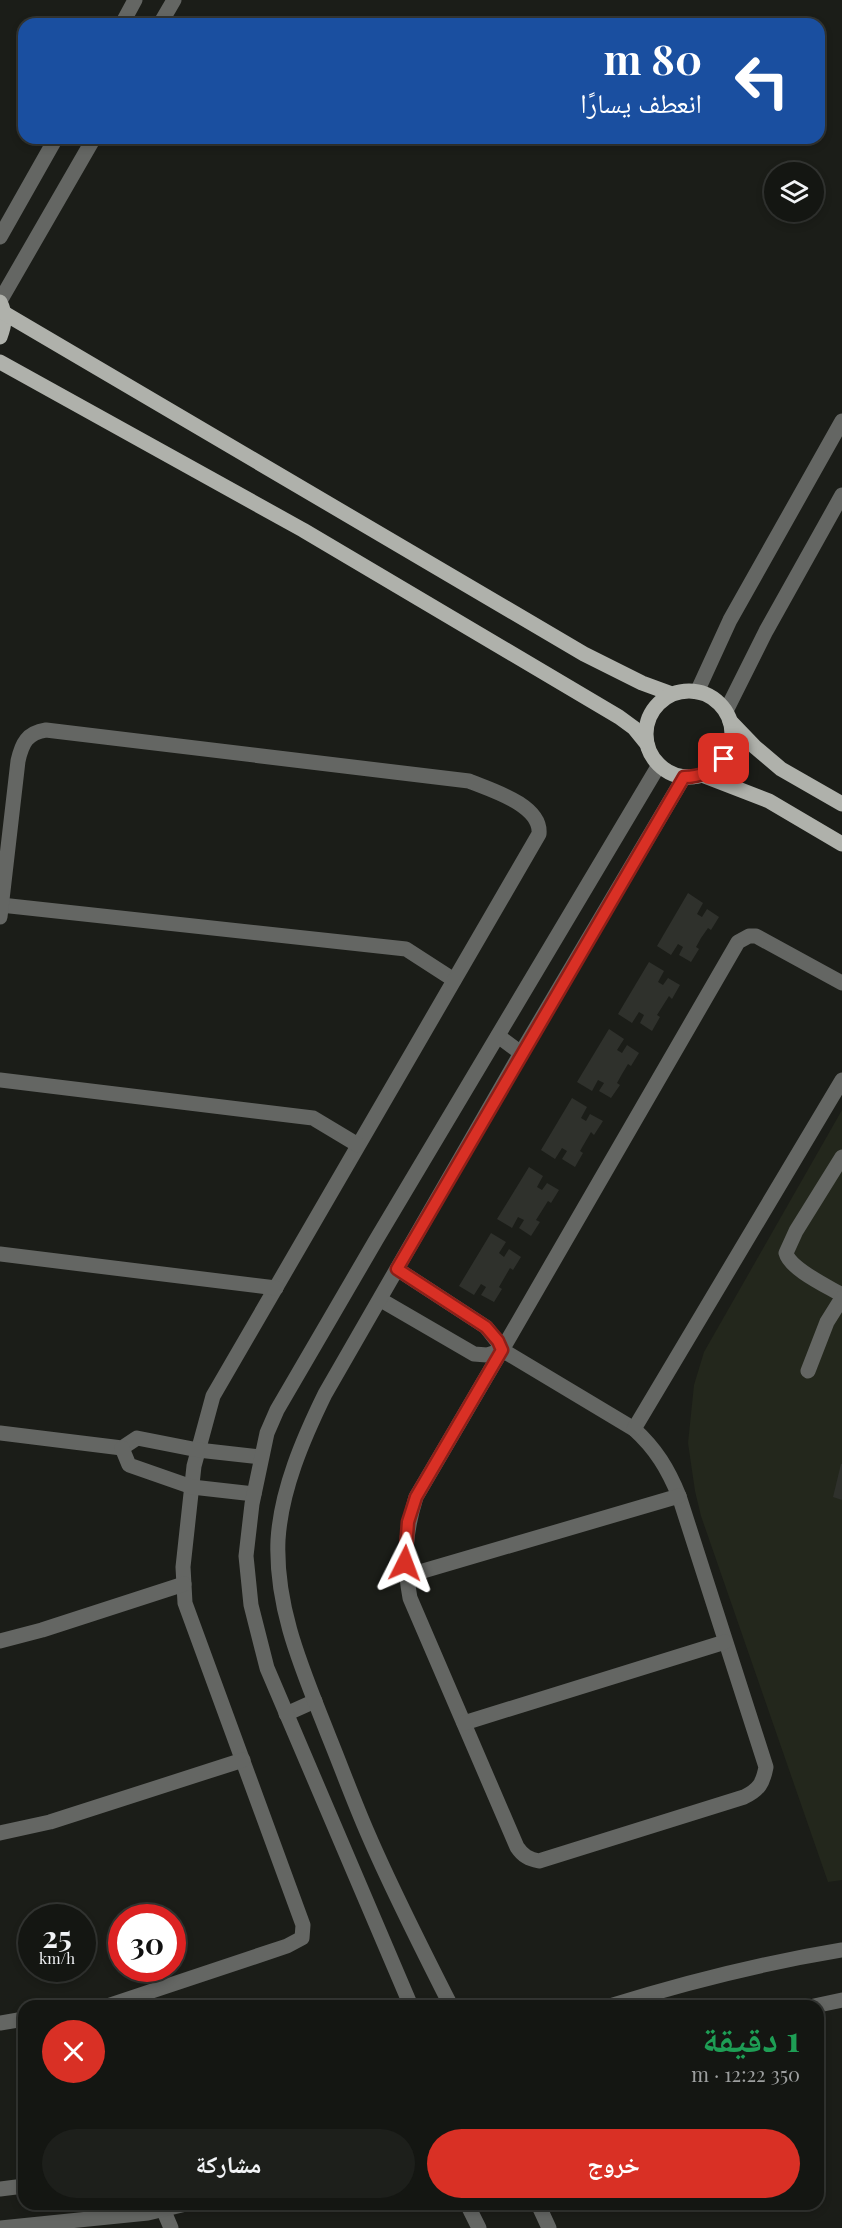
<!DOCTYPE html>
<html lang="ar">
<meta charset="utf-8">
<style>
body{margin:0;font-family:"Playfair Display","Noto Naskh Arabic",serif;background:#1d1f1b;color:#f1f3f6;direction:rtl;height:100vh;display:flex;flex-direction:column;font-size:22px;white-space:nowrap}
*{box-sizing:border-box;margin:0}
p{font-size:20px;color:#9d9f9f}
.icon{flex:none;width:33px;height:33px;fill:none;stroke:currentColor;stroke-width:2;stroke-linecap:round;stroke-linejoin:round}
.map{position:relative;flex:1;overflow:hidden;direction:ltr}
.sheet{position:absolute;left:18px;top:2000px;width:806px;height:210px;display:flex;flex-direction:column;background:#141612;border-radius:18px;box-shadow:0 3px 9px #0003,0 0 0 2px #333532;direction:rtl}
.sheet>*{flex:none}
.top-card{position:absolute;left:18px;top:18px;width:807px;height:126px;border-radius:18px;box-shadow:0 3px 9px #0003,0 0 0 2px #333532;direction:rtl;background:#1a4fa0;color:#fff;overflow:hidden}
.buttons{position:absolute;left:764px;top:162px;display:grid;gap:12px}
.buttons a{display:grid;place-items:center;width:60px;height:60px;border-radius:50%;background:#141612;box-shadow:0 3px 9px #0003,0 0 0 2px #333532;font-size:30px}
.speed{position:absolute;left:18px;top:1904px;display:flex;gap:12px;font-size:30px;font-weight:700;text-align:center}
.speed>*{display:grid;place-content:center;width:78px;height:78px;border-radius:50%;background:#141612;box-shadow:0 3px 9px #0003,0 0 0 2px #333532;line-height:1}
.speed small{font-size:15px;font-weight:400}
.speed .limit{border:9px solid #d22;background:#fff;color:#111}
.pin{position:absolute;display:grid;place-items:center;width:51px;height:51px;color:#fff;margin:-26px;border-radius:12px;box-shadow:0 3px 9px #0006}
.me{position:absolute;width:66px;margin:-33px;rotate:3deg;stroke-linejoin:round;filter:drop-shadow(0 0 4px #0008)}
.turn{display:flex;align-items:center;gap:21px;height:126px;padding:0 24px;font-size:27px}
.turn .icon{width:78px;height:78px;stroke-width:2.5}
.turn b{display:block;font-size:42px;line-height:51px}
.round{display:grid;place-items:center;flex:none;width:63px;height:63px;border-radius:32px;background:#1d1f1b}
.overview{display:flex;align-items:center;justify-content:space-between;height:102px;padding:0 24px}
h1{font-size:36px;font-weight:700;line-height:45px;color:#1e9e55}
.cta{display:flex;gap:12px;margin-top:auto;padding:12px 24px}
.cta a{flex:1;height:69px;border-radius:36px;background:#d93025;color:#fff;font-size:24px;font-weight:700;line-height:69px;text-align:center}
.cta a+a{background:#1d1f1b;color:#f1f3f6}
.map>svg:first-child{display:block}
.built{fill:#23271c}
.building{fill:#2f312c}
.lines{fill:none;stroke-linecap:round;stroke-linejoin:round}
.minor{stroke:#646663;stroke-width:15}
.major{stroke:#afb1ab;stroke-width:15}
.route-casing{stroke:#8d1f18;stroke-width:15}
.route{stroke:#d93025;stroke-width:10}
</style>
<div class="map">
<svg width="842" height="2228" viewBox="0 0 842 2228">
<rect width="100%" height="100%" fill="#1b1d18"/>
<polygon class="built" points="842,1110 842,1880 828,1882 701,1516 695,1491 688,1443 694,1385 704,1352"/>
<g class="building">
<polygon points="688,893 703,903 697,914 702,917 707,909 719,917 711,930 708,928 701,938 696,947 699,949 691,962 679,955 683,947 678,944 671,955 657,946"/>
<polygon points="649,962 664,971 658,982 663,985 668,978 680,985 672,999 669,996 657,1015 660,1017 652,1031 640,1023 644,1015 639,1012 632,1023 618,1014"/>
<polygon points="609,1029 624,1039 617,1050 622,1053 627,1045 639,1053 631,1066 628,1064 622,1074 617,1083 620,1085 611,1098 599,1091 604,1083 598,1080 592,1091 577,1082"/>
<polygon points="572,1098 587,1107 581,1118 586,1121 590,1114 603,1121 594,1135 591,1132 580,1151 583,1153 575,1167 562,1159 567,1151 562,1148 555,1159 541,1150"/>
<polygon points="529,1167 543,1176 537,1187 542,1190 547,1183 559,1190 551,1203 548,1201 536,1220 540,1222 531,1236 519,1228 524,1220 518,1217 512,1228 497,1219"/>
<polygon points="491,1233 506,1242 499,1253 504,1257 509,1249 521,1257 513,1270 510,1268 499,1287 502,1289 494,1302 481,1295 486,1287 481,1284 474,1295 459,1286"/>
<polygon points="841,1464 842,1464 842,1500 833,1497"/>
</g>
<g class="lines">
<g class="minor">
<polyline points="122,24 135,0"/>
<polyline points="160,24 174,0"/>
<polyline points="0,237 56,138"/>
<polyline points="0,301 94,138"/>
<polyline points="697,692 730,620 842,421"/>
<polyline points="726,711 766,631 842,495"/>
<polyline points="1,905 406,949 454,980"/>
<path d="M0 917 18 761C22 743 27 733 46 730L469 781C491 790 542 805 539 834L213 1396 194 1466 183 1567 185 1603 303 1925 302 1938 287 1946 107 2006"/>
<polyline points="498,1036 521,1053"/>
<polyline points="0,1080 313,1118 358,1145"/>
<path d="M842 1157 796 1231 786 1253C790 1269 827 1286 842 1295"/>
<polyline points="0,1254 276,1288"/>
<polyline points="397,1269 486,1327 497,1341 502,1350"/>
<polyline points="381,1300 474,1354 487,1355 502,1350 738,942 749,936 756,936 842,983"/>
<path d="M502 1350 634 1429C656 1449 668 1469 679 1496L766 1767C763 1783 759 1790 744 1797L539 1861C529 1859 523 1856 517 1847L410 1598C403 1560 405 1533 416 1497Z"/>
<polyline points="808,1371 827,1322 842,1298"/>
<polyline points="634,1429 842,1080"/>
<polyline points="0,1433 122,1448 137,1438 198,1450 261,1457"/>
<polyline points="122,1448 129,1465 192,1487 254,1494"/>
<polyline points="406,1576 679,1496"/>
<polyline points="0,1641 42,1630 184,1584"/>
<polyline points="286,1714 315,1701"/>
<polyline points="464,1723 725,1642"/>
<polyline points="0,1833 50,1822 243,1760"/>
<polyline points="411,2006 267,1668 251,1605 246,1556 252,1504 267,1433 277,1410 376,1240 659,765"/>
<path d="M451 2006C422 1949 393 1892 368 1834 354 1802 342 1769 329 1737 304 1673 275 1610 278 1540 281 1490 303 1439 325 1394L521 1053 684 777"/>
<path d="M610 2006C687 1982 763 1963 842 1950"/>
<polyline points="814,2006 842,2000"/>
<polyline points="0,2023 24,2019"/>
<polyline points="0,2189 24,2186"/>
<polyline points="467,2204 479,2228"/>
<polyline points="538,2204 549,2228"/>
<polyline points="163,2209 171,2228"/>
<polyline points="0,2228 148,2213 186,2204"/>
</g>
<g class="major">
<path d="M0 302C6 314 5 324 0 337"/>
<polyline points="4,313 584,654 642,683 672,694"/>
<polyline points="0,362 303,530 619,717 634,728 647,744"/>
<circle cx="689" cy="734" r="43"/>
<polyline points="730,721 755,747 781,769 842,804"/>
<polyline points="702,775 769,801 842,844"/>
</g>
</g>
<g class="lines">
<g class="route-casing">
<path id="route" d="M405 1563 408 1522 416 1497 502 1350 498 1341 486 1327 397 1269 684 777C701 777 712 771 724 759"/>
</g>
<use href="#route" class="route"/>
</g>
</svg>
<div class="buttons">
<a><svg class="icon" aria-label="layers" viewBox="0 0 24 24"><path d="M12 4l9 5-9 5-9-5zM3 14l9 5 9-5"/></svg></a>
</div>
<div class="speed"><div>25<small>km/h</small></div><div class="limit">30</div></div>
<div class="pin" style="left:724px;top:759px;background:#d93025"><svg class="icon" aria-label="arrive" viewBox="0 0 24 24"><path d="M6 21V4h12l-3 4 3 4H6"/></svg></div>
<svg class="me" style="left:405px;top:1563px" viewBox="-20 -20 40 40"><path d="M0-17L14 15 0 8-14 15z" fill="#d93025" stroke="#fff" stroke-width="4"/></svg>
<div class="top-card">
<div class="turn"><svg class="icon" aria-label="left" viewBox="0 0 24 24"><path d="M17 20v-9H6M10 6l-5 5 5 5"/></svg><div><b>80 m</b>انعطف يسارًا</div></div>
</div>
<section class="sheet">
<div class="overview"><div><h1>1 دقيقة</h1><p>350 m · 12:22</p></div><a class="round" style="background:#d93025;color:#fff"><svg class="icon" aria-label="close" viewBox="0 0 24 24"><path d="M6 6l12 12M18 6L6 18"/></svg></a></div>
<div class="cta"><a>خروج</a><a>مشاركة</a></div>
</section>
</div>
